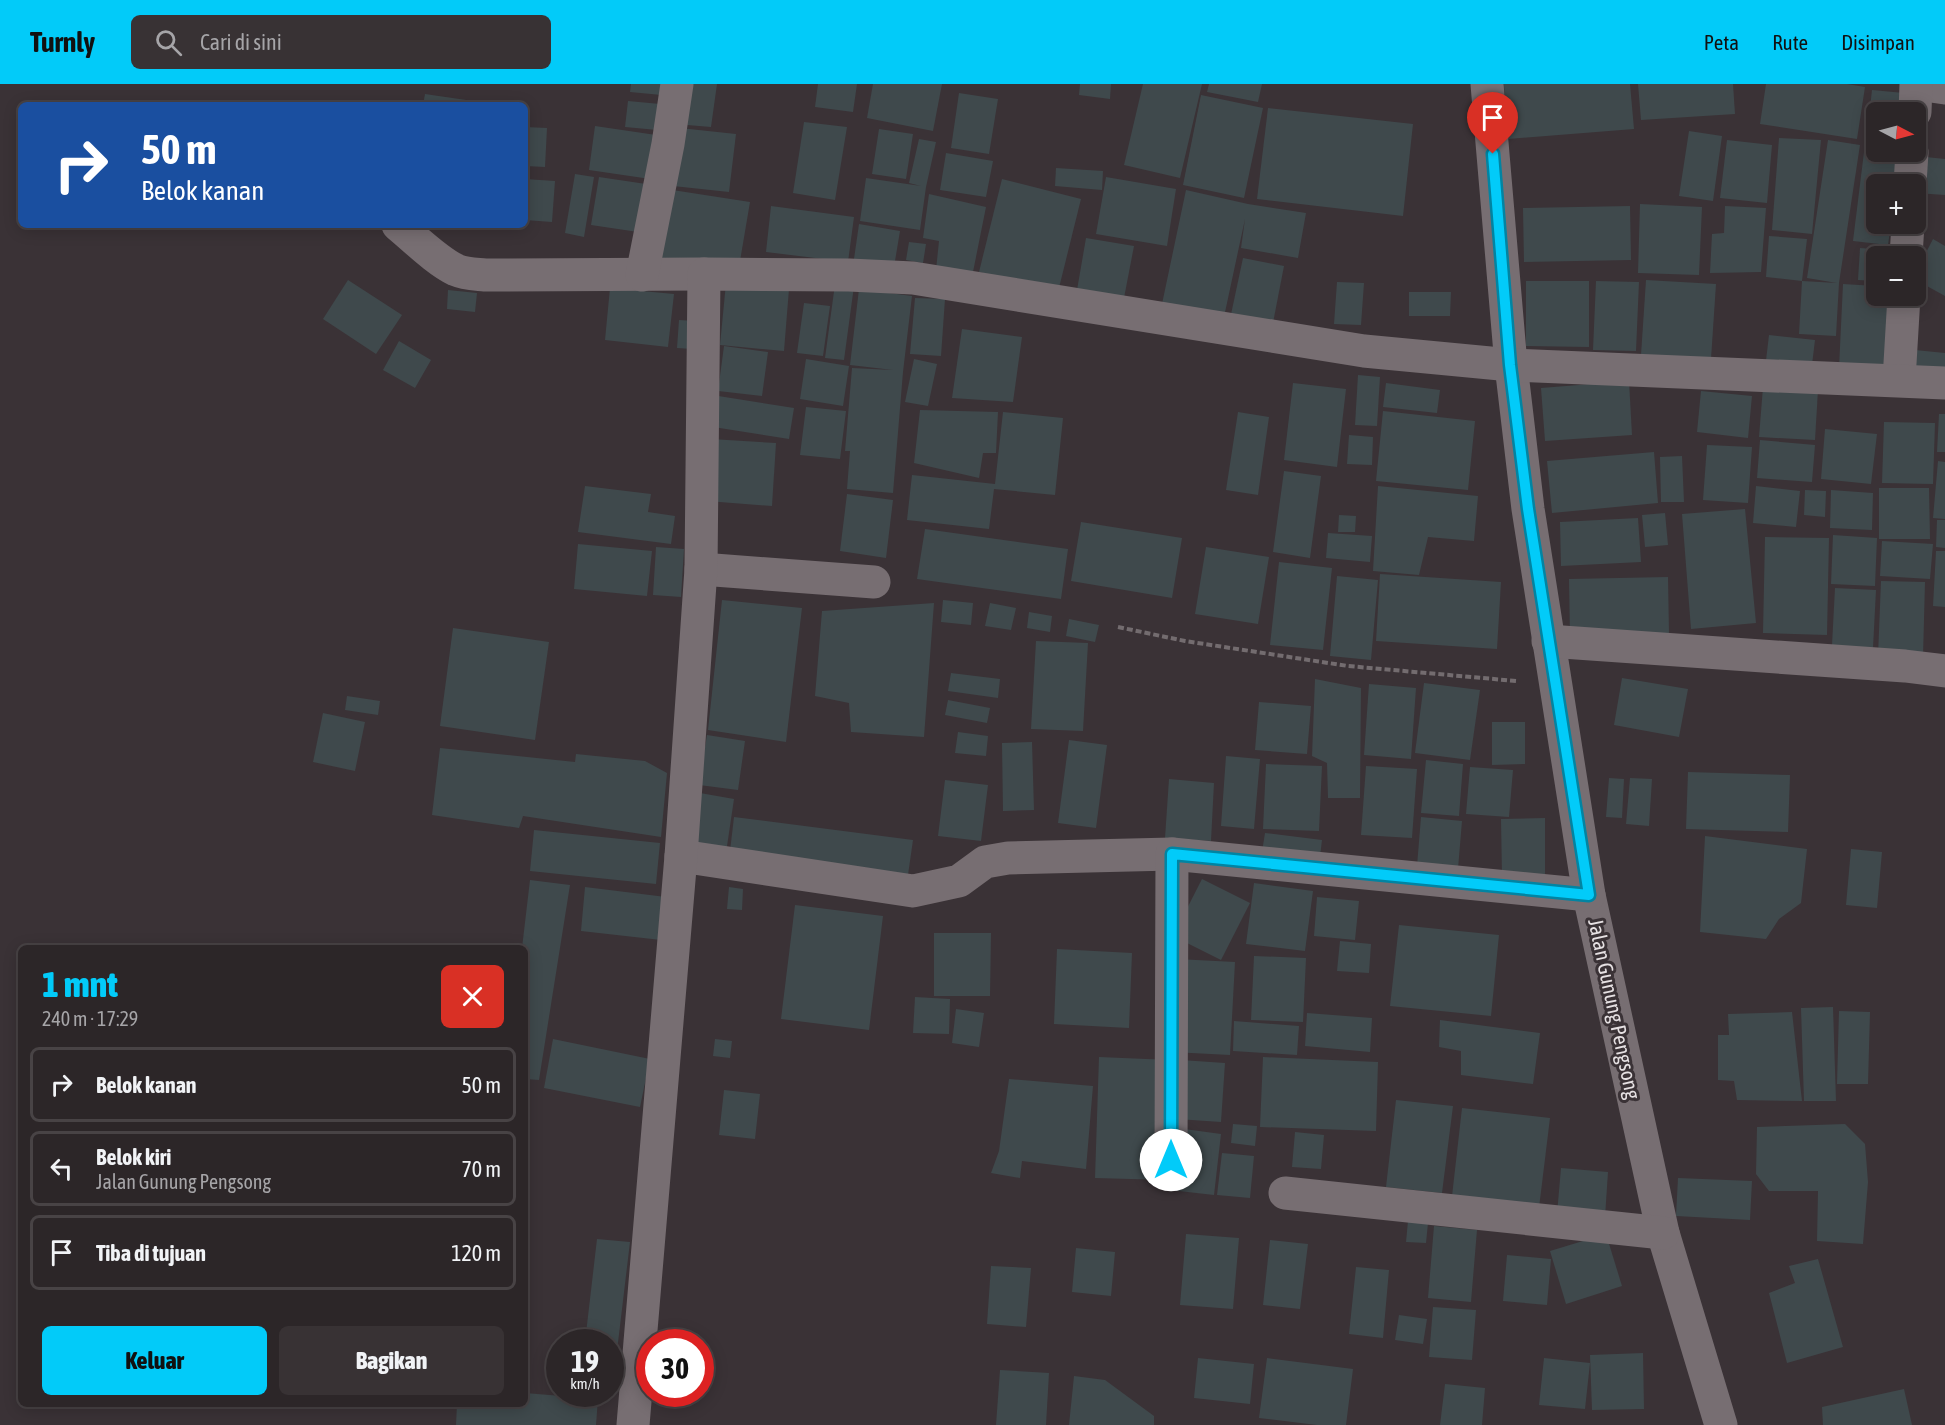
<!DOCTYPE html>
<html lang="id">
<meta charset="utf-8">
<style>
body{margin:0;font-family:"Asap Condensed",sans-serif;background:#383234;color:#f1f3f6;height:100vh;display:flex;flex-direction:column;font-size:22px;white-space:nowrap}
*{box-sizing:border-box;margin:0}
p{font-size:20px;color:#a6a5a8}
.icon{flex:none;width:33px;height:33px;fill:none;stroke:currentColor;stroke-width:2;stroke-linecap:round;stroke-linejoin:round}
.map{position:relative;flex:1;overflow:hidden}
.sheet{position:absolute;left:18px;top:861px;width:510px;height:462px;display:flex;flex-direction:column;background:#2c2628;border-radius:9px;box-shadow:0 3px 15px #0003,0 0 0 2px #484345}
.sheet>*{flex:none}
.guide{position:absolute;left:18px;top:18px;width:510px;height:126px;border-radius:9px;box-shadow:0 3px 15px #0003,0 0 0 2px #484345;background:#1a4fa0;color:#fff;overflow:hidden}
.needle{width:39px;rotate:96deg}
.tools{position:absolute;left:1866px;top:18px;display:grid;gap:12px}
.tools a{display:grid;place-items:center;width:60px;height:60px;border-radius:9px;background:#2c2628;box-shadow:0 3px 15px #0003,0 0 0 2px #484345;font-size:30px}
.speed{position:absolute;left:546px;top:1245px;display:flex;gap:12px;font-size:30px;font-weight:700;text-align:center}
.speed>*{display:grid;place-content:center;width:78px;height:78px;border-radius:50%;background:#2c2628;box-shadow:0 3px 15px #0003,0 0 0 2px #484345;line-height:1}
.speed small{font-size:15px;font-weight:400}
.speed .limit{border:9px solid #d22;background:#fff;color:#111}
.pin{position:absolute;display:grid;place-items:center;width:51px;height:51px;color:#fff;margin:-62px -26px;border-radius:50% 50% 50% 0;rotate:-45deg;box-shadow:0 0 6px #0007}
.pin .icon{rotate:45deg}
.me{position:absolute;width:66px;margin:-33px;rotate:0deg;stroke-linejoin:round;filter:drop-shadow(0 0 4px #0008)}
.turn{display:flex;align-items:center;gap:21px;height:126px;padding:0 24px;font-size:27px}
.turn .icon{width:78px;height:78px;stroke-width:2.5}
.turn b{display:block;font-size:42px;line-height:51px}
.round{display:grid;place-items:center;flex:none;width:63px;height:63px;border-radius:9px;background:#383234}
.summary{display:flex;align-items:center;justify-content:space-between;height:102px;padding:0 24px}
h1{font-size:36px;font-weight:800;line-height:45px;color:#02cbf9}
.action{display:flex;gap:12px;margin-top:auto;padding:12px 24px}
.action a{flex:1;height:69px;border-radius:9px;background:#02cbf9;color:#111;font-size:24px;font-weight:800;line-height:69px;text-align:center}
.action a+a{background:#383234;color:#f1f3f6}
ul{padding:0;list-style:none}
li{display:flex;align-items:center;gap:18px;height:75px;margin:0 12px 9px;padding:0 12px;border:3px solid #484345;border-radius:9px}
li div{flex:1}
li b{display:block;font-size:22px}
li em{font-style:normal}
header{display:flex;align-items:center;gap:36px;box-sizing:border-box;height:84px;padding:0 30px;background:#02cbf9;color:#111}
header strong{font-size:28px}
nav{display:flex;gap:33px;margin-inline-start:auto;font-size:21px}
.search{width:420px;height:54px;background:#383234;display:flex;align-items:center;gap:15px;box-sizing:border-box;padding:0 21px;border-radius:9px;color:#a6a5a8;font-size:22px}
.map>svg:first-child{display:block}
.building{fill:#3f494c}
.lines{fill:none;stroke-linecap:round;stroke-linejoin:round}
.path{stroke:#736c6f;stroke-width:4;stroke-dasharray:6 3;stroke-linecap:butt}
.minor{stroke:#776e72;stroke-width:33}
.route-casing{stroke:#0184a2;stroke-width:15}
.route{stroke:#02cbf9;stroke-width:10}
.labels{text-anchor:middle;stroke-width:6;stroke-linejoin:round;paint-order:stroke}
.street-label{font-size:21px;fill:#e6e1e3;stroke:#3a3236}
</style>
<header>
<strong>Turnly</strong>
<div class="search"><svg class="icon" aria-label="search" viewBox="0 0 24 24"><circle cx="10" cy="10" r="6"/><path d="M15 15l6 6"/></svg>Cari di sini</div>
<nav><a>Peta</a><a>Rute</a><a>Disimpan</a></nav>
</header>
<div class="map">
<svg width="1945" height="1341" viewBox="0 0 1945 1341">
<rect width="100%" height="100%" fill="#3a3236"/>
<g class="building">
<polygon points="631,0 673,0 672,12 630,8"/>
<polygon points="692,0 717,0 711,43 687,41"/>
<polygon points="818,0 857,0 853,28 815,23"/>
<polygon points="873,0 942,0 933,47 867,34"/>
<polygon points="1080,0 1111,0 1110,15 1079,11"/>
<polygon points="1143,0 1202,0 1180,94 1124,81"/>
<polygon points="1209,0 1262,0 1258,18 1207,8"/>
<polygon points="1504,0 1630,0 1634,45 1508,55"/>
<polygon points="1638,0 1733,0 1735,30 1641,36"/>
<polygon points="1766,0 1847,0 1865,3 1857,55 1760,40"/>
<polygon points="1872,6 1904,9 1902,28 1876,28 1876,61 1866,60"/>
<polygon points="959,9 998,15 989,70 951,64"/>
<polygon points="425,10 480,18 479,21 423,21"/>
<polygon points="1201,11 1263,24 1244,114 1183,101"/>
<polygon points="628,17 671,21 668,47 625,43"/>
<polygon points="1268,24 1413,40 1403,132 1257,115"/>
<polygon points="804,38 847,43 835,116 793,109"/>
<polygon points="595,42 663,52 657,96 589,86"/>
<polygon points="525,43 547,44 545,83 525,82"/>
<polygon points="680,44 736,50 729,108 673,102"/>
<polygon points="879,45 913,50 906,95 872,90"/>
<polygon points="1689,47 1722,52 1713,117 1679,112"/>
<polygon points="1779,54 1821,56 1812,150 1772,146"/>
<polygon points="919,55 936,58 926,103 920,146 860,137 866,94 921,102 909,99"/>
<polygon points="1727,56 1772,61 1767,119 1720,114"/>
<polygon points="1828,56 1860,61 1839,199 1836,252 1799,250 1802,197 1766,193 1769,152 1807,155 1802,197 1837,199 1807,194"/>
<polygon points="1864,68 1900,73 1896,100 1876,100 1876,140 1891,140 1888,161 1853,157"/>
<polygon points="946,69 993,77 986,113 940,106"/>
<polygon points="1916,72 1945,75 1945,111 1916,109"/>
<polygon points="1056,84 1103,87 1102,106 1055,102"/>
<polygon points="575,90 594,93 584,153 565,149"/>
<polygon points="599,93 646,100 638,148 591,141"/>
<polygon points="1106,93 1176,105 1167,162 1096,150"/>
<polygon points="525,95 555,97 552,138 525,136"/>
<polygon points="1002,95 1081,115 1058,208 979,188"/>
<polygon points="666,105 750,118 738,189 654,176"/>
<polygon points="1186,106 1248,120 1306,129 1298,174 1241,164 1245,135 1224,233 1162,220"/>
<polygon points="929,110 986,123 972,193 936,186 939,157 923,154"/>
<polygon points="1640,120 1702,123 1699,191 1638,189"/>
<polygon points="771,122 854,133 848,178 766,168"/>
<polygon points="1630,122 1631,176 1524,178 1523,124"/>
<polygon points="1725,122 1766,124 1761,188 1710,189 1712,150 1724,149"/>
<polygon points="859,140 900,147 893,189 853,182"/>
<polygon points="1086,154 1134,162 1124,214 1077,206"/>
<polygon points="1933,155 1945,162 1945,212 1916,196 1916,188"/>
<polygon points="909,158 926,160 923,179 906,176"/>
<polygon points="1860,164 1886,166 1885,172 1876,172 1876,197 1858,196"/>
<polygon points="1243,174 1284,182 1272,244 1230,235"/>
<polygon points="348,196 402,231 376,270 323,235"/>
<polygon points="1646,196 1716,200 1711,275 1641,271"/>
<polygon points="1526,197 1589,197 1589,263 1526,262"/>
<polygon points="1596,197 1639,198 1636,267 1593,266"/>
<polygon points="1337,198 1364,199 1361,241 1334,240"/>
<polygon points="726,199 789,205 784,267 720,261"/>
<polygon points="835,200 854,202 844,276 825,274"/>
<polygon points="1843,200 1876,202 1876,212 1894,212 1890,286 1839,284"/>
<polygon points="610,204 674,210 668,263 605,256"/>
<polygon points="859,205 912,212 903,288 893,409 847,405 850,367 845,367 852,284 893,286 850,281"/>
<polygon points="448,206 477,209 475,228 447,225"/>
<polygon points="1409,208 1451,208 1450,232 1409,232"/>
<polygon points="915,214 945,215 941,272 910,270"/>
<polygon points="804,219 830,222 823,272 797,269"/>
<polygon points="679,236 695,237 692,265 677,264"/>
<polygon points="962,245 1022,253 1013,318 952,314"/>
<polygon points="1769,251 1815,256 1811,289 1765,285"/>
<polygon points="399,257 431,276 415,304 383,286"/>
<polygon points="724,262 768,268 762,312 718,307"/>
<polygon points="1915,266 1945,269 1945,294 1911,289"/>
<polygon points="806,275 849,282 843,322 800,315"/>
<polygon points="914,275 937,280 928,322 905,318"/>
<polygon points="1358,291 1380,293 1377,342 1355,341"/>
<polygon points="1629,297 1632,351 1545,357 1541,304"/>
<polygon points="1293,299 1346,305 1337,383 1284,376"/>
<polygon points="1386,299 1440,306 1437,329 1383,323"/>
<polygon points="1763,303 1818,306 1815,356 1759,353"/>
<polygon points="1701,307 1752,312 1748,354 1697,348"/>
<polygon points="712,311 794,324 789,355 707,342"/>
<polygon points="806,323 846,327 840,375 800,371"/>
<polygon points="920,326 998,328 996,369 983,369 979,394 914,379"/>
<polygon points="1383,327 1475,337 1468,406 1376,397"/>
<polygon points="1003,328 1063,334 1055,411 994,405 989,445 907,436 912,391 995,400"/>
<polygon points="1238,328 1269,333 1258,411 1226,406"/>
<polygon points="1939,330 1945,330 1945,368 1937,368"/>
<polygon points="1884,338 1935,339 1933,400 1882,399"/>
<polygon points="1825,345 1877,350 1871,400 1821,395"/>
<polygon points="1349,351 1373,353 1372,381 1347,380"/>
<polygon points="711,355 776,359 772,422 707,417"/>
<polygon points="1760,356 1815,361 1812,398 1757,394"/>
<polygon points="1707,361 1752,363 1748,419 1703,416"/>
<polygon points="1654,368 1658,419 1552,429 1547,377"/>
<polygon points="1682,372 1684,418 1661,418 1660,373"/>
<polygon points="1938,377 1945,378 1945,435 1933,434"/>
<polygon points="1284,387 1321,392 1310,474 1273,468"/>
<polygon points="585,402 651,410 648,428 675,432 671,460 578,448"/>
<polygon points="1378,402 1478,412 1474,457 1428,453 1419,491 1373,487"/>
<polygon points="1756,402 1800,407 1796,443 1753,439"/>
<polygon points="1879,404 1929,404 1930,455 1879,455"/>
<polygon points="1805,406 1826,407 1825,433 1804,431"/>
<polygon points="1831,406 1873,409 1872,446 1830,444"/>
<polygon points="847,410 893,416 886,474 840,467"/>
<polygon points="1745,425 1756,539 1691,545 1682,430"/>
<polygon points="1665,429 1668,461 1645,463 1642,431"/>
<polygon points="1339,431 1356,432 1355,448 1338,448"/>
<polygon points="1638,434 1641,478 1561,482 1560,438"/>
<polygon points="1937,436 1945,436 1945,464 1936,463"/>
<polygon points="1081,438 1182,454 1172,514 1071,497"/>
<polygon points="925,445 1068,465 1061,515 917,495"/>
<polygon points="1328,449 1372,452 1370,478 1326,474"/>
<polygon points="1833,451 1877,454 1875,502 1831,500"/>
<polygon points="1765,453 1829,454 1827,551 1763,549"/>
<polygon points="1882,457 1933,460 1930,495 1880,492"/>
<polygon points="578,460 652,467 647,512 574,505"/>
<polygon points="656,463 684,465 681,513 653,511"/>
<polygon points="1206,463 1269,473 1258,540 1195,530"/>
<polygon points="1936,467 1945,467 1945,523 1933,522"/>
<polygon points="1279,478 1332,484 1323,566 1270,561"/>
<polygon points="1380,490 1501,498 1497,565 1376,557"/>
<polygon points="1337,492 1378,496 1371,576 1330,572"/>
<polygon points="1668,493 1669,550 1570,553 1569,495"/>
<polygon points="1881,497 1925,498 1923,573 1878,572"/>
<polygon points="1835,504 1876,506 1873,564 1832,561"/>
<polygon points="722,516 802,524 786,658 708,646"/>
<polygon points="943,516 973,519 971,541 941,538"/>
<polygon points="934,519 924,653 851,648 849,619 815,612 822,527"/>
<polygon points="990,519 1016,524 1011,546 985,542"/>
<polygon points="1029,528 1052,532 1050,548 1027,544"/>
<polygon points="1069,535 1099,541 1095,558 1066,552"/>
<polygon points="453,544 549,558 535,656 440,642"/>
<polygon points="1036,557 1088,559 1083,647 1031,645"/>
<polygon points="951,589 1000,595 998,614 948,607"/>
<polygon points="1622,594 1688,605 1679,653 1614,641"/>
<polygon points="1315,595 1361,604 1360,714 1328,714 1327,679 1312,672"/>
<polygon points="1424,599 1480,606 1470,676 1415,669"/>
<polygon points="1369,600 1416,604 1411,675 1364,671"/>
<polygon points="347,612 380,617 378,631 345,626"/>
<polygon points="948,616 990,624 987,639 945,631"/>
<polygon points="1259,618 1311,622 1307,670 1255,666"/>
<polygon points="323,629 365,638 355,687 313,678"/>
<polygon points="1492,638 1525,638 1525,680 1492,681"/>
<polygon points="958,648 988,652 986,672 955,669"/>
<polygon points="707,651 745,657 738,706 699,701"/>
<polygon points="1069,656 1107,661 1096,744 1058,739"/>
<polygon points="1032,658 1034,726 1003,727 1002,659"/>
<polygon points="440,664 575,678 576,670 645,677 667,689 661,753 523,732 519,744 432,731"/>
<polygon points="1226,672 1260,675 1254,745 1221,742"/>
<polygon points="1426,676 1463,680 1459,732 1421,729"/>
<polygon points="1266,680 1322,682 1319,747 1263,745"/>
<polygon points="1366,682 1417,685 1412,754 1361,751"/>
<polygon points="1470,683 1513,686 1509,733 1466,730"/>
<polygon points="1688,688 1790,691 1788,748 1686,745"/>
<polygon points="1609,694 1624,695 1622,734 1606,733"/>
<polygon points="1630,694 1652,695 1649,742 1626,740"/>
<polygon points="1169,695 1214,699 1211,757 1165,754"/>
<polygon points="945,696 988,701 981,757 938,752"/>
<polygon points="700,709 734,715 726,769 692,764"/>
<polygon points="734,733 913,756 908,791 730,767"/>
<polygon points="1421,733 1462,737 1458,785 1417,782"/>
<polygon points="1545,734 1545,792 1502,793 1501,735"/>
<polygon points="534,746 660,759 656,800 530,787"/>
<polygon points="1265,749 1322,756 1319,781 1261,774"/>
<polygon points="1705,752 1807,765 1801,819 1779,835 1766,855 1700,848"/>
<polygon points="1851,765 1882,768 1877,824 1846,821"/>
<polygon points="1202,795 1250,819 1221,876 1173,852"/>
<polygon points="530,796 570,801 539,996 525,995 525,864 522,864"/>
<polygon points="1254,799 1313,807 1305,867 1246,860"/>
<polygon points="585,803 666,813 661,856 581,847"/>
<polygon points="729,803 743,805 742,826 727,825"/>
<polygon points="1317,813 1359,817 1355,856 1314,852"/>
<polygon points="795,821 883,832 869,946 781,935"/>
<polygon points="1399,841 1499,851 1491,932 1390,922"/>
<polygon points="934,849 991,849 990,912 934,912"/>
<polygon points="1340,857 1371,860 1369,889 1337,887"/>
<polygon points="1057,865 1132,869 1129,944 1054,940"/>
<polygon points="1254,872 1306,874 1303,938 1251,936"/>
<polygon points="1177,875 1235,878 1230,971 1172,968"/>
<polygon points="915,913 950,915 949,950 913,949"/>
<polygon points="1833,923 1836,1017 1804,1017 1801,924"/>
<polygon points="956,925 984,929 979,963 952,959"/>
<polygon points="1839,927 1870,928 1868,1000 1837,1000"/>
<polygon points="1792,928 1802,1017 1737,1016 1734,997 1718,996 1718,951 1729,951 1728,930"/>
<polygon points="1307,929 1372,934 1370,968 1305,962"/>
<polygon points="1440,936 1540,949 1533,1000 1461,991 1461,967 1439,963"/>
<polygon points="1234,937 1299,942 1297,971 1233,967"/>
<polygon points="553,955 650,975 640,1023 544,1004"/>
<polygon points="715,955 732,957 730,974 713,972"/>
<polygon points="1099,973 1170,976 1166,1096 1095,1094"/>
<polygon points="1263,973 1378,978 1376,1047 1260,1043"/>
<polygon points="1181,976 1225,979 1221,1038 1177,1035"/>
<polygon points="1009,995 1093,1002 1086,1085 1022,1077 1020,1094 991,1089 999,1067"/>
<polygon points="724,1006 760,1010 755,1055 719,1051"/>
<polygon points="1396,1016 1453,1022 1442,1109 1386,1103"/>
<polygon points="1462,1024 1550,1034 1538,1132 1451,1121"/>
<polygon points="1233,1040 1257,1042 1255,1062 1231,1059"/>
<polygon points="1845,1040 1865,1060 1868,1098 1863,1160 1817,1157 1818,1107 1769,1107 1756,1090 1757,1043"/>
<polygon points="1177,1044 1221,1050 1214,1111 1170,1106"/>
<polygon points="1295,1048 1324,1051 1321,1085 1292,1083"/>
<polygon points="1222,1069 1254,1072 1250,1114 1217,1111"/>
<polygon points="1561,1084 1608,1088 1605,1133 1557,1130"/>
<polygon points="1678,1094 1752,1097 1750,1136 1676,1132"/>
<polygon points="1408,1137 1428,1139 1426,1159 1406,1158"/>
<polygon points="1434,1142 1477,1146 1471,1218 1428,1214"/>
<polygon points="1186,1150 1239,1154 1233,1225 1180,1221"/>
<polygon points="1606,1150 1622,1202 1566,1220 1550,1167"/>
<polygon points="597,1155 630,1158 617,1267 610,1266 610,1258 585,1258"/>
<polygon points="1270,1156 1308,1160 1300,1225 1263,1221"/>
<polygon points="1076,1164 1115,1168 1111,1212 1072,1208"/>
<polygon points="1507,1171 1551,1175 1547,1221 1503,1217"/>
<polygon points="1818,1175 1843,1263 1787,1279 1769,1209 1795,1199 1789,1182"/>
<polygon points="991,1182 1031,1184 1026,1243 987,1240"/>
<polygon points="1356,1183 1389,1186 1383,1254 1349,1250"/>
<polygon points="1433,1223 1476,1226 1472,1276 1429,1273"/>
<polygon points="1399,1231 1427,1235 1423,1260 1395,1256"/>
<polygon points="1643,1269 1644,1325 1592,1326 1590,1271"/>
<polygon points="1198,1274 1254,1280 1250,1320 1194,1314"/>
<polygon points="1267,1274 1353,1285 1346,1341 1317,1341 1259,1334"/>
<polygon points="1544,1274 1590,1279 1585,1325 1539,1321"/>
<polygon points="1000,1286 1049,1289 1046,1341 996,1341"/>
<polygon points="1074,1292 1105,1296 1154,1332 1154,1341 1069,1341"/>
<polygon points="1445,1300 1485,1304 1482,1341 1440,1341"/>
<polygon points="1904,1305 1912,1341 1823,1341 1822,1323"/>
<polygon points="525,1309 598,1315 596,1341 456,1341 457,1320 525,1320"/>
</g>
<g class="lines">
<polyline class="path" points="1118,543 1185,557 1348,582 1516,597"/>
<g class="minor">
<polyline points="1487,0 1511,281 1528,425 1589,811 1663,1149 1721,1341"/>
<polyline points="1917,0 1945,4"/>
<polyline points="1915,28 1916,0"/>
<polyline points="1910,100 1912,68"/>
<path d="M398 141C415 155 437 177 456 186 465 190 475 190 485 191L704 190"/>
<polyline points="1906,172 1908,140"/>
<polyline points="642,191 668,60 677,0"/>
<polyline points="1899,296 1904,212"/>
<polyline points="701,485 874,498"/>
<polyline points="1548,557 1905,582 1945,587"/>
<polyline points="681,772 913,807 959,797 985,778 1008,774 1172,770 1589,811"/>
<polyline points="1171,1076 1172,770"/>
<polyline points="1285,1109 1663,1149"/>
<polyline points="633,1341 681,772 701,485 704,190 849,191 913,194 1364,267 1511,281 1945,299"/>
</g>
</g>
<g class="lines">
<g class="route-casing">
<polyline id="route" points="1171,1076 1172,770 1589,811 1528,425 1510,281 1493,70"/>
</g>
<use href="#route" class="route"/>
</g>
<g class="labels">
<g class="street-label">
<text transform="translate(1614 925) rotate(78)" y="7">Jalan Gunung Pengsong</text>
</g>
</g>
</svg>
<div class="tools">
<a><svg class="needle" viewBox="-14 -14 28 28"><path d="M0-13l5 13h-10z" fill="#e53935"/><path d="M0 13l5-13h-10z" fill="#a6a5a8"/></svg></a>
<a>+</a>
<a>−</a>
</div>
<div class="speed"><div>19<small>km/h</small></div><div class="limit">30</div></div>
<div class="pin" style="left:1493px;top:70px;background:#d93025"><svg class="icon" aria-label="arrive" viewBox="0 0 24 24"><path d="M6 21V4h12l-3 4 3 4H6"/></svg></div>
<svg class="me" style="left:1171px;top:1076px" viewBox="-20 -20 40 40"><circle r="19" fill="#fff"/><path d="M0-13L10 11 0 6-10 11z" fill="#02cbf9"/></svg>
<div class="guide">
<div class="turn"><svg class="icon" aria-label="right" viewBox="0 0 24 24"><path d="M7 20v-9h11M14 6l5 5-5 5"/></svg><div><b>50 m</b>Belok kanan</div></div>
</div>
<section class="sheet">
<div class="summary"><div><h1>1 mnt</h1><p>240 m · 17:29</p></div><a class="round" style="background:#d93025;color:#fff"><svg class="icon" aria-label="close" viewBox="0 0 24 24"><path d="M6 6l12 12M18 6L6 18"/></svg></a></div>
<ul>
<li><svg class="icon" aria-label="right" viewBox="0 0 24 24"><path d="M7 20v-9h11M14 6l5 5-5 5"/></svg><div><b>Belok kanan</b></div><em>50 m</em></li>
<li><svg class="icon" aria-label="left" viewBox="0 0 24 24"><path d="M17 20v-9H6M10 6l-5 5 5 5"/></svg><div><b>Belok kiri</b><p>Jalan Gunung Pengsong</p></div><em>70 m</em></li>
<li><svg class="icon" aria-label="arrive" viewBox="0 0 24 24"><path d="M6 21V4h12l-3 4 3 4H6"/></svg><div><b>Tiba di tujuan</b></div><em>120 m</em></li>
</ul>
<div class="action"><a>Keluar</a><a>Bagikan</a></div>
</section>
</div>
